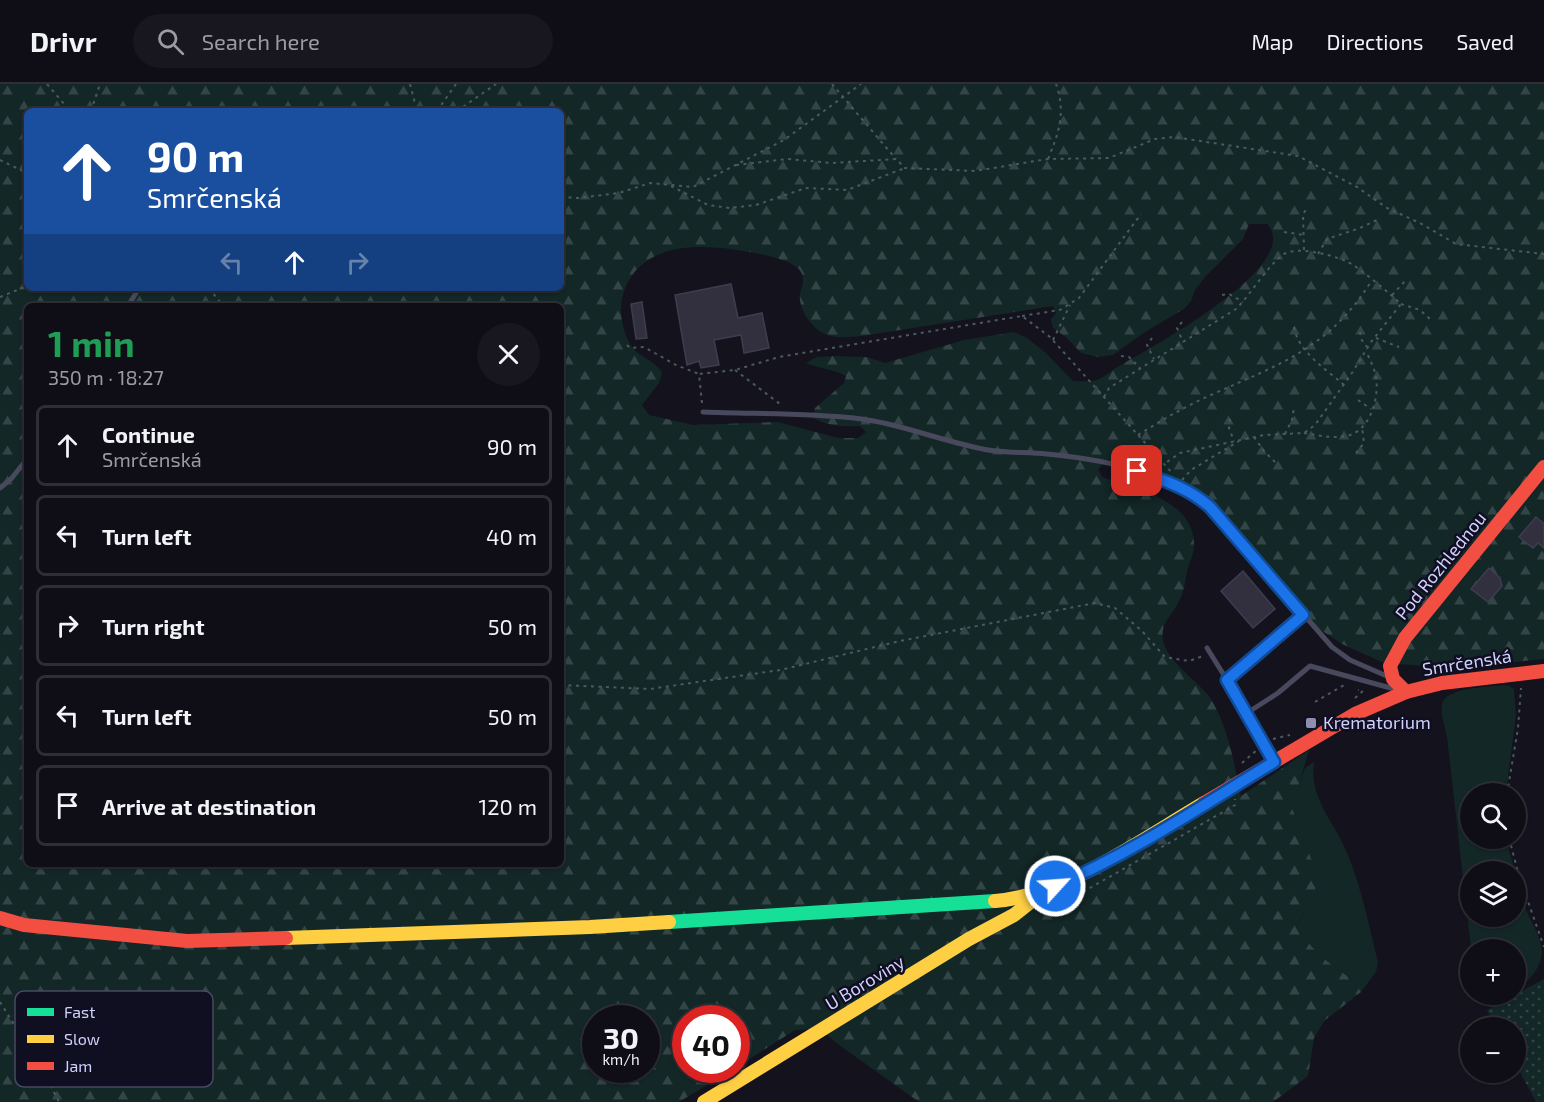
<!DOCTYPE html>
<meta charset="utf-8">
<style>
body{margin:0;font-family:"Exo 2",sans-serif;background:#18171f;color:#f1f3f6;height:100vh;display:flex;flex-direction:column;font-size:22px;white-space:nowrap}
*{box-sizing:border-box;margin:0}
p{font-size:20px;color:#9b9ca1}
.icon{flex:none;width:33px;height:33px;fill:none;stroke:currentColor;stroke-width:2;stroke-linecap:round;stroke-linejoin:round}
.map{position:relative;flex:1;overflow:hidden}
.sheet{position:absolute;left:24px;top:219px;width:540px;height:564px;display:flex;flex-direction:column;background:#0f0e16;border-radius:9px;box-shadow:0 2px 4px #0004,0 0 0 2px #2f2e35}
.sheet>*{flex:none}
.hud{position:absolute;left:24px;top:24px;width:540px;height:183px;border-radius:9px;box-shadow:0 2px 4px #0004,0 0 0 2px #2f2e35;background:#1a4fa0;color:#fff;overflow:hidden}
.tools{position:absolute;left:1460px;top:699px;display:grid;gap:12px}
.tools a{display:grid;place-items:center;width:66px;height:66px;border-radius:50%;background:#0f0e16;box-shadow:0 2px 4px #0004,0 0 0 2px #2f2e35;font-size:30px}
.speed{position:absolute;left:582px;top:921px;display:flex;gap:12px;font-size:30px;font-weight:700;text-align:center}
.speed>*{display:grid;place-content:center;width:78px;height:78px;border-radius:50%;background:#0f0e16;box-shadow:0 2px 4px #0004,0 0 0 2px #2f2e35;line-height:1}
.speed small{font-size:15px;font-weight:400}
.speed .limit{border:9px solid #d22;background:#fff;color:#111}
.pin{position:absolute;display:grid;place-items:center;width:51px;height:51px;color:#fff;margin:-26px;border-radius:12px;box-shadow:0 3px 9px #0006}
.me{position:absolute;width:66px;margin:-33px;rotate:64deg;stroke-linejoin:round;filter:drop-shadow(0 0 4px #0008)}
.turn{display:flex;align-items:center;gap:21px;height:126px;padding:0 24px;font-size:27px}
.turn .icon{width:78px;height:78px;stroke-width:2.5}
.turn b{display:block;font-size:42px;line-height:51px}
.lanes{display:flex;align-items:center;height:57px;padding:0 24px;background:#0003;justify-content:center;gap:30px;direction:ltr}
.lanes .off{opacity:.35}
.round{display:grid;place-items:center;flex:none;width:63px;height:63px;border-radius:32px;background:#18171f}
.headline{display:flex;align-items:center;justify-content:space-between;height:102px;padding:0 24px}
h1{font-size:36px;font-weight:700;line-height:45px;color:#1e9e55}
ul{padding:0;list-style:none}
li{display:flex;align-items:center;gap:18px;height:81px;margin:0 12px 9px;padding:0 12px;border:3px solid #2f2e35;border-radius:9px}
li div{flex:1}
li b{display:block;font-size:22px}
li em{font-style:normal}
header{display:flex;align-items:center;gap:36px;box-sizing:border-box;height:84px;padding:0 30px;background:#0f0e16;border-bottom:2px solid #2f2e35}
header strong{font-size:28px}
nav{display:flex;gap:33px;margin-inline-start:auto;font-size:21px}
.search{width:420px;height:54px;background:#18171f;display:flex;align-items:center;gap:15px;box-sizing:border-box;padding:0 21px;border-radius:33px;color:#9b9ca1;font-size:22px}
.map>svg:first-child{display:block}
.grass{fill:#122726;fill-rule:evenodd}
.forest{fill:url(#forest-firs);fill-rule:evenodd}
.garden{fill:url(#garden-dots)}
.building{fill:#32303f;stroke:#3e3d50;stroke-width:1.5}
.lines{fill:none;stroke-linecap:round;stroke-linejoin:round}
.path{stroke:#4a5962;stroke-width:2;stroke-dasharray:3 4.5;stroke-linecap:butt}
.lane{stroke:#48495d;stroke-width:5}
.fast{stroke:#16e098;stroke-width:14}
.slow{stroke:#ffcf43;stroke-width:14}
.jam{stroke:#f24e42;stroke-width:14}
.route-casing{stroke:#114b97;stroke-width:15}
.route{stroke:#1a73e8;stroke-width:10}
.poi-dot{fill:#8f8eaf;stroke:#100e21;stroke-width:2}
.labels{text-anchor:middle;stroke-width:5;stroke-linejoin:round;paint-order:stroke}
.street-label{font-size:18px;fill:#d1d1fd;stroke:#100e21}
.poi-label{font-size:18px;fill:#d1d1fd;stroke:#100e21;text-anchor:start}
.key{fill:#100e21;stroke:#4a4863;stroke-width:1.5}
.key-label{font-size:16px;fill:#d1d1fd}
</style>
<header>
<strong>Drivr</strong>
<div class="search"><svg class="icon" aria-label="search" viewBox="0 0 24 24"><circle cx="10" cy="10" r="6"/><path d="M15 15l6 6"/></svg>Search here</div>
<nav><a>Map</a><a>Directions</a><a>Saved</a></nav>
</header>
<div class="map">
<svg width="1544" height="1018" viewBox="0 0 1544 1018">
<defs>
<pattern id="forest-firs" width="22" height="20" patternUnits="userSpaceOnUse" patternTransform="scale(1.5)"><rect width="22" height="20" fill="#122726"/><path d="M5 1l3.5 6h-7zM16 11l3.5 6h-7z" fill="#334546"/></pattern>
<pattern id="garden-dots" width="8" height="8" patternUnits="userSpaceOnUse" patternTransform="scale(1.5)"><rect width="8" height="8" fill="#122726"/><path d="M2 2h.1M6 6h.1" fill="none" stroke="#334546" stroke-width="1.8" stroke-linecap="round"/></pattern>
</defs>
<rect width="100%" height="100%" fill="#14121d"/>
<g class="grass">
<path d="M1503 601 1509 602 1514 605 1516 631 1506 709 1470 710V754L1506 755C1512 776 1517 797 1523 818 1528 834 1543 853 1542 870 1540 886 1527 899 1515 907V866L1471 865 1447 653C1445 643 1440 630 1442 620 1446 603 1489 603 1503 601ZM1470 788H1515V832H1470Z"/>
<path d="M1314 678C1309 717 1335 737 1348 771 1362 805 1369 843 1378 878L1376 888 1361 908C1351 891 1335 885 1321 872 1311 863 1304 853 1296 842L1308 822 1292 724 1294 712 1305 684Z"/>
</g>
<path class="forest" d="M0 0H1544V575L1495 580 1426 582 1384 579 1342 560 1298 531 1277 505 1238 444 1222 427 1184 398 1143 379 1107 376 1098 385 1102 393C1135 404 1195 416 1194 462 1194 469 1190 477 1188 484 1185 494 1185 506 1180 515 1173 532 1158 539 1164 560 1169 578 1197 597 1209 612 1228 641 1234 679 1241 712L1309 666 1292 724 1319 796 1308 822 1296 842C1304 853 1311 863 1321 872 1335 885 1351 891 1361 908L1324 937 1314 954 1308 992 1273 1018H919L835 958 821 945 795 946 737 983 736 934H686V986H732L679 1018H0ZM27 27H561V204H27ZM1249 140H1267C1269 142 1271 145 1272 148 1287 191 1145 267 1114 285 1099 298 1093 298 1073 297L1046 269 1027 254 1014 248 964 256 885 279 867 273 834 272 817 273 806 279C820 285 834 285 846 292L844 299 815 324 813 334C829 342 843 343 860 342L866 348 858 354H838L778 338 693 341 649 331 642 321 659 299 662 288C652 274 637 274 629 258 620 240 618 220 626 202 650 149 724 162 769 172 779 175 796 179 801 188 805 196 802 202 800 210 798 225 812 245 825 250 836 255 850 253 862 252L1053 222 1056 229 1051 236 1053 244 1067 254 1081 269 1098 273 1113 271 1145 248 1184 225 1191 217 1195 206 1205 193 1243 155ZM27 222H561V780H27ZM596 934H646V986H596Z"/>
<polygon class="garden" points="1544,895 1544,1018 1536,1018 1515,979 1515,944 1496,943 1487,926"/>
<g class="building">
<polygon points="731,200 738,234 762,229 769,264 744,269 741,251 714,256 719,281 701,284 699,277 687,281 675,211"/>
<polygon points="642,218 647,254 636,255 631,220"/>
<polygon points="1536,433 1544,440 1544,464 1538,459 1533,464 1519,453"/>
<polygon points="1489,484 1500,494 1502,502 1488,518 1471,505"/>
<polygon points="1243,487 1275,525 1253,544 1221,507"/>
</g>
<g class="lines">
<g class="path">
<polyline points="47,0 70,27"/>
<polyline points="410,0 417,27"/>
<polyline points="832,0 896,75"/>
<polyline points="91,27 100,0"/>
<polyline points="437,27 456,0"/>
<polyline points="457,27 496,0"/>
<path d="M1048 75C1059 48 1066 29 1056 0"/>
<polyline points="0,76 27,89"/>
<polyline points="736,81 788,75 832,79 896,75 905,84 975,87 1048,75 1109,74 1155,55 1174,53 1298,72 1357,103 1387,124 1420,139 1456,160 1544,170"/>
<polyline points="671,102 708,121 730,124 756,121 806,104 847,106 905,84"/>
<polyline points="561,113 578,114 619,109 650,99 693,103 784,56 861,0"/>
<polyline points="1284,148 1304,151"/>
<polyline points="1304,166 1303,130 1308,123"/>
<polyline points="1318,170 1327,155 1360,144 1377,136"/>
<polyline points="209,204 223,222"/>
<polyline points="1222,211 1229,210 1243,218"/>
<polyline points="1392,211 1407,195"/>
<polyline points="0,213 27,202"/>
<polyline points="1401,220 1420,226 1431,236"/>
<polyline points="1022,232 1060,226 1079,214 1141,130"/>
<polyline points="1182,238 1177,244 1183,258"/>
<path d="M1294 243C1298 268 1326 285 1344 301"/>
<polyline points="1360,248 1361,255 1367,263"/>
<polyline points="1152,254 1147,261 1154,275"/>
<polyline points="1376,254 1399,263"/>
<polyline points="1053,256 1070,221"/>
<polyline points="627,261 630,264 644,263 676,281 699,290"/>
<polyline points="1121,272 1129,273 1140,284"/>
<polyline points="735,286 780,320"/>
<path d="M1104 313 1109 304 1236 225C1251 210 1268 181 1284 170 1299 162 1331 171 1346 177 1359 183 1389 209 1401 220L1371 258 1352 289 1315 341 1304 349 1264 351 1180 369 1164 380"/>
<polyline points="1358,316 1371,325"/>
<polyline points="702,319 699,290 735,286 779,273 1022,232 1050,253 1173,390"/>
<polyline points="1230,335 1229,344 1234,357"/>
<path d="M1304 349C1318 351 1332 355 1346 352 1371 348 1381 310 1375 289 1373 281 1369 274 1366 267"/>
<polyline points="1285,350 1292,336 1294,324"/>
<path d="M1138 351C1162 336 1186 322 1211 311 1280 280 1330 264 1372 196"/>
<polyline points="1254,353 1264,367 1275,378"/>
<polyline points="1356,369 1364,359 1362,343"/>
<polyline points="1182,396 1191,386 1239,357"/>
<polyline points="561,601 650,605 780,586 900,557 1095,519 1115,524 1142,547 1165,573 1189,577 1203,572"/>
<polyline points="1355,614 1363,607 1358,606"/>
<polyline points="1315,618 1344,601"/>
<polyline points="1273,655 1290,651"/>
<polyline points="1242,679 1258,665"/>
<polyline points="1507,710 1518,644 1521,604"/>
<polyline points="1509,754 1519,792 1544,863"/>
<polyline points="1043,828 1062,820 1230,724 1235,721 1235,715"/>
<polyline points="0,918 42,985 59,1018"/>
</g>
<g class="lane">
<polyline points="128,222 139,204"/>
<path d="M703 328C753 330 805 329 854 334 900 339 943 358 988 366 1007 369 1028 368 1047 370 1099 375 1170 388 1210 423L1332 563 1350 576 1389 593"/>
<polyline points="0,404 11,395 27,375"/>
<polyline points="1207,564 1227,596"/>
<polyline points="1247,629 1278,609 1310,582 1398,606"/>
<polyline points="1273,676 1227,596 1303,530"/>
</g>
<polyline class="fast" points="669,838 995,817"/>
<g class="slow">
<path d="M995 817C1064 812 1144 754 1204 719"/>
<polyline points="286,854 590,843 669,838"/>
<polyline points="704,1018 969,855 1014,831 1043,808"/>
</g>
<g class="jam">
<polyline points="1406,608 1393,595 1390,582 1405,554 1544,383"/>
<polyline points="1204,719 1355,630 1406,608 1442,599 1544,587"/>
<polyline points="0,834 24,841 187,857 286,854"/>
</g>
</g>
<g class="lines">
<g class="route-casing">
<path id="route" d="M1055 802C1132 769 1203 721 1274 678L1227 596 1303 531 1210 423C1187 403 1165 397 1137 387"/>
</g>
<use href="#route" class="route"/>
</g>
<rect class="poi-dot" x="1305" y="633" width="12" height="12" rx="3"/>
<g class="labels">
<g class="street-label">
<text transform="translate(1441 482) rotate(-51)" y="6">Pod Rozhlednou</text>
<text transform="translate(1467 579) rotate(-9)" y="6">Smrčenská</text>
<text transform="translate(865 899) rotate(-31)" y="6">U Boroviny</text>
</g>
<g class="poi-label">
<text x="1323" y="645">Krematorium</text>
</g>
</g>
<rect x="15" y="907" width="198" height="96" rx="9" class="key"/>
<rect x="27" y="924" width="27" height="8" fill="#16e098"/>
<rect x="27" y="951" width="27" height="8" fill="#ffcf43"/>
<rect x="27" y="978" width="27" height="8" fill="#f24e42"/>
<g class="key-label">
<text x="64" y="934">Fast</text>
<text x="64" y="961">Slow</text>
<text x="64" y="988">Jam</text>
</g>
</svg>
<div class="tools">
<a><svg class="icon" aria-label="search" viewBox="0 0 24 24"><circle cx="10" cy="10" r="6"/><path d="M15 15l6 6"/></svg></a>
<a><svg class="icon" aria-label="layers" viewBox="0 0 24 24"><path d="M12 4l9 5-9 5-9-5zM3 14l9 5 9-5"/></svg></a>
<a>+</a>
<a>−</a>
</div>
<div class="speed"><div>30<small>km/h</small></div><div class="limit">40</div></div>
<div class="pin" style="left:1137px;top:387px;background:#d93025"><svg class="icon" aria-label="arrive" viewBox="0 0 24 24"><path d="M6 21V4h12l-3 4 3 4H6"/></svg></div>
<svg class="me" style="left:1055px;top:802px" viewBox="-20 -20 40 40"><circle r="17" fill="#1a73e8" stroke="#fff" stroke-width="3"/><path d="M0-11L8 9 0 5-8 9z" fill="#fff"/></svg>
<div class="hud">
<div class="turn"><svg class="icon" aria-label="ahead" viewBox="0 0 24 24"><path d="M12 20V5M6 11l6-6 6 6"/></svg><div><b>90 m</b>Smrčenská</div></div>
<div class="lanes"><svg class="icon off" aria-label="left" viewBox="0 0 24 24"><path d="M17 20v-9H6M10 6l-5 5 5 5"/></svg><svg class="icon" aria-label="ahead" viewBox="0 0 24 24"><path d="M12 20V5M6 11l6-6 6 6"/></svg><svg class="icon off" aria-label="right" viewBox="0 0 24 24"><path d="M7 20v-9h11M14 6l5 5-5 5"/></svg></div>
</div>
<section class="sheet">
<div class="headline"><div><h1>1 min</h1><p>350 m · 18:27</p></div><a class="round"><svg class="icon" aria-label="close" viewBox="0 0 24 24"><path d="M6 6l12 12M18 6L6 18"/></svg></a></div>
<ul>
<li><svg class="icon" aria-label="ahead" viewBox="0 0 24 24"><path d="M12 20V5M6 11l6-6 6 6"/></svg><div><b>Continue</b><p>Smrčenská</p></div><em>90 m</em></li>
<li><svg class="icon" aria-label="left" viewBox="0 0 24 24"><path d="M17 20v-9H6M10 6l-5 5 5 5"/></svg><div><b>Turn left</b></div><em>40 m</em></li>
<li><svg class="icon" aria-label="right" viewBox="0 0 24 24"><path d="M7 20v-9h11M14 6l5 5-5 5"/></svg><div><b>Turn right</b></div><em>50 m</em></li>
<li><svg class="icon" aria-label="left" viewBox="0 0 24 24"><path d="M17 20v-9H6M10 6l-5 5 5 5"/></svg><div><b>Turn left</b></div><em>50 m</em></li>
<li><svg class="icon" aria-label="arrive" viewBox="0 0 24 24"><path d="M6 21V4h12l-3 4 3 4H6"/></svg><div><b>Arrive at destination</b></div><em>120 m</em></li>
</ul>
</section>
</div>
